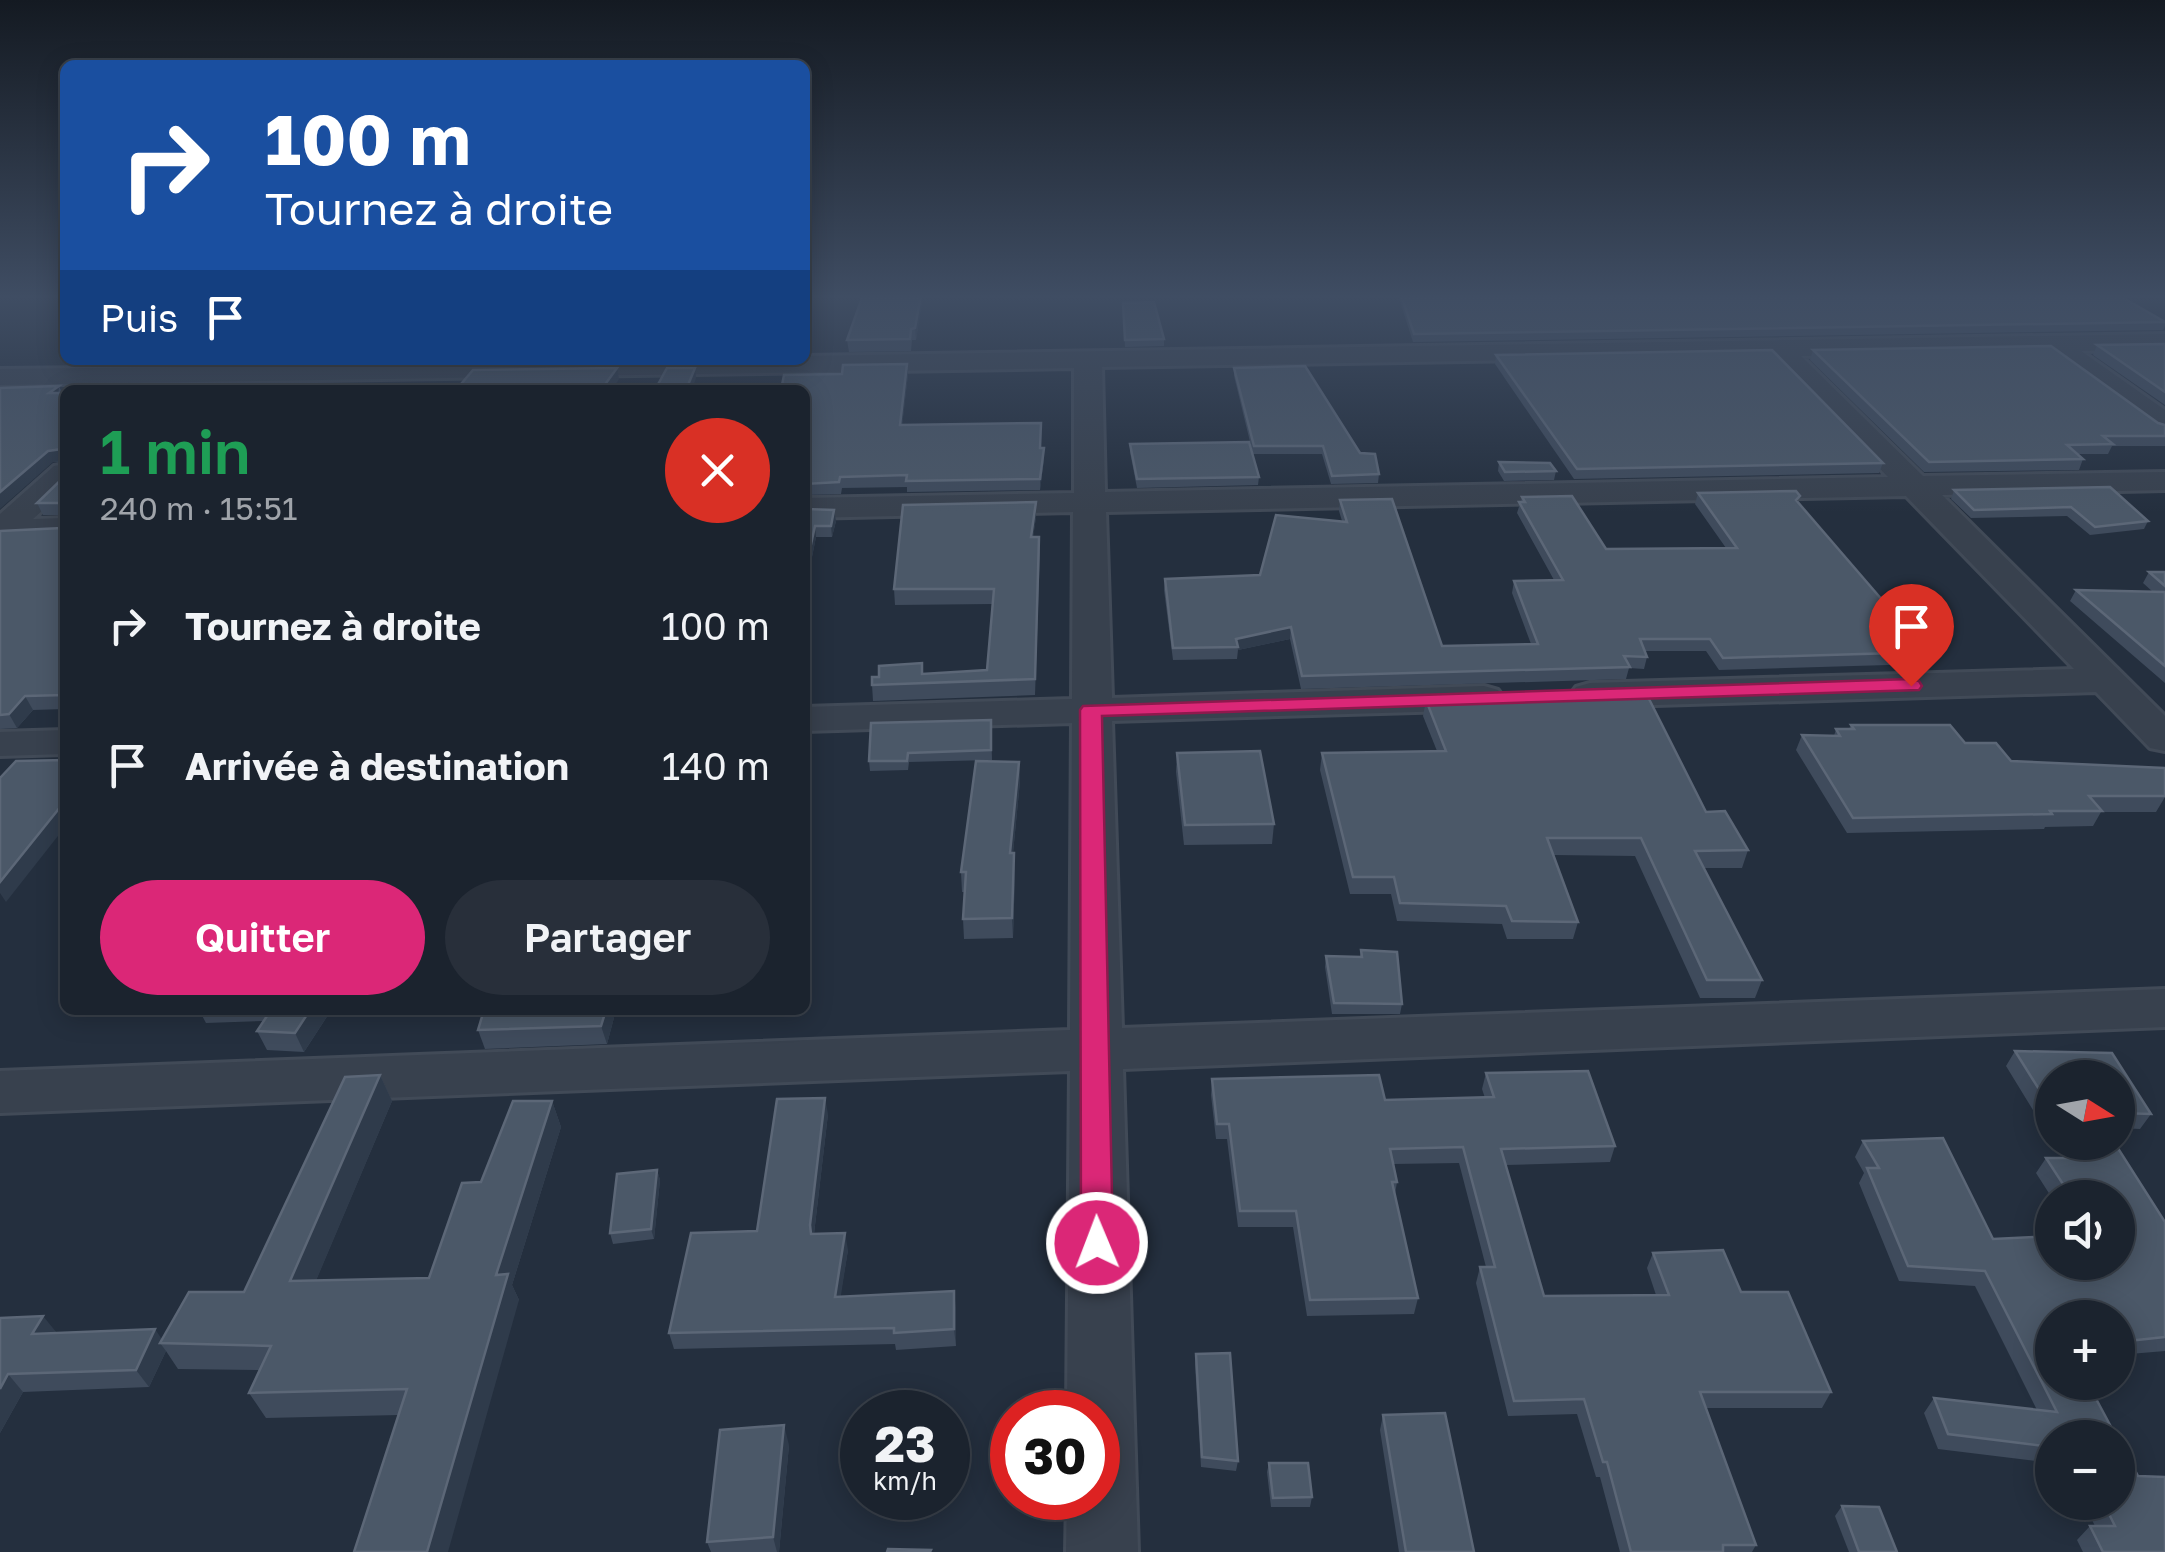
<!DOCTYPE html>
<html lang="fr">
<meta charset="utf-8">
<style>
body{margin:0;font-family:"Golos Text",sans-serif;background:#282f3a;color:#f1f3f6;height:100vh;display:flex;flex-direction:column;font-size:38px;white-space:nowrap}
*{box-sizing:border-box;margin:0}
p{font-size:32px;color:#a0a4aa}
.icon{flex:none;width:55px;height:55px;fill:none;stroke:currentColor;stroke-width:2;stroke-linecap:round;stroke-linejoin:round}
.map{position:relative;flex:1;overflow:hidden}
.sheet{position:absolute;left:60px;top:385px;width:750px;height:630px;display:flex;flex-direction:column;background:#1b232e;border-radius:15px;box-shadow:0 5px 25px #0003,0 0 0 2px #39404a}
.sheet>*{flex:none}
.guide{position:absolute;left:60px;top:60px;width:750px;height:305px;border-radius:15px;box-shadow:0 5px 25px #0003,0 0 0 2px #39404a;background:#1a4fa0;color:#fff;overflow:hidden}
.needle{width:65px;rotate:101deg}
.tools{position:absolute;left:2035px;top:1060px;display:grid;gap:20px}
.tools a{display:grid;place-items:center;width:100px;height:100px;border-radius:50%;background:#1b232e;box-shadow:0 5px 25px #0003,0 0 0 2px #39404a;font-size:50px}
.speed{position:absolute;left:840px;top:1390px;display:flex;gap:20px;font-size:50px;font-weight:700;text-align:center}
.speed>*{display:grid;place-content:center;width:130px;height:130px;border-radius:50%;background:#1b232e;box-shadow:0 5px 25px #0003,0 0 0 2px #39404a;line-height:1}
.speed small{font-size:25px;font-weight:400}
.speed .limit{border:15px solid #d22;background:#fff;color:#111}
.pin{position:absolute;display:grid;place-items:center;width:85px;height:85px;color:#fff;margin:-102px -42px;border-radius:50% 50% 50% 0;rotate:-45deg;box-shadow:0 0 10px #0007}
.pin .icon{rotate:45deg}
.me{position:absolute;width:110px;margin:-55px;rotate:359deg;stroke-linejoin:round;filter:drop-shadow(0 0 8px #0008)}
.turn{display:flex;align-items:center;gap:35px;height:210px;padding:0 40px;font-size:45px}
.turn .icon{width:130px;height:130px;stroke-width:2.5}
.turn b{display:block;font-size:70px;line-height:85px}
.then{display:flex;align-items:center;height:95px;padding:0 40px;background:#0003;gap:20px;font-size:38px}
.round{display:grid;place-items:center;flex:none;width:105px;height:105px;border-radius:52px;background:#282f3a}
.overview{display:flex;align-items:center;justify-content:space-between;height:170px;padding:0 40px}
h1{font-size:60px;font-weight:600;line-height:75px;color:#1e9e55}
.primary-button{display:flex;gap:20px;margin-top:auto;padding:20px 40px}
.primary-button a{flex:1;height:115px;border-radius:60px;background:#db2777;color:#fff;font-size:40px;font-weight:600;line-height:115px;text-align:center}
.primary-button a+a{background:#282f3a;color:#f1f3f6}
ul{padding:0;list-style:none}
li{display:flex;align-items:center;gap:30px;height:140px;padding:0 40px}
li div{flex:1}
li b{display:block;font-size:38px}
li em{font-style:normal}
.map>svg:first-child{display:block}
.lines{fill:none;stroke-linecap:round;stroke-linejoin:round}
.street-casing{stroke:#414a57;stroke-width:6}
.street{fill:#38414e;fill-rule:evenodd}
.wall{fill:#3f4b5c}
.shaded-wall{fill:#2f3b4b}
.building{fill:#4b5868;stroke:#5c6777;stroke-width:2.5}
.route{fill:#db2777;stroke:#8e194d;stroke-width:2.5}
</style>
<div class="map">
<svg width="2165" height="1552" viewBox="0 0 2165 1552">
<rect width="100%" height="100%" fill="#242f3e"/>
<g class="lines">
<g class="street-casing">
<g id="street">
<path d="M2165 334V350L2081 351 2165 410V433L2155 430 2048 352 1801 356 1923 476 2165 472V490L1942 495 2165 716V751L2150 748 2096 692 1590 707 1576 703 1570 695 1576 687 1590 683 2074 669 1906 496 1106 512 1112 698 1484 686 1498 690 1504 698 1498 706 1484 710 1112 721 1122 1028 2165 989V1027L1123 1069 1138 1552H1066L1067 1498H1098V1412H1067L1070 1071 0 1113V1071L1070 1030 1072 723 805 731V707L1072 699 1073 512 805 518V498L1074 493V368L0 385V369L805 360V356ZM1771 356 1888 477 1105 492 1102 367Z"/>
<polygon points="65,464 65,490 33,519 65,518 65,538 0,541 0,514 54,466"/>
<polygon points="65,730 65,754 0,756 0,732"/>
</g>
</g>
<use href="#street" class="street"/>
</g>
<g class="wall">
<polygon points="923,295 916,340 912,340 911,351 849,352 847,340"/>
<polygon points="1398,295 2118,295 2165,321 2165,326 2163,330 1413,342"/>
<polygon points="1123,310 1164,339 1164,346 1125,347"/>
<polygon points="2165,344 2165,405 2093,355 2097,345"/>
<polygon points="1813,350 2158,423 2165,425 2165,446 2112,446 2108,454 2078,454 2083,459 2079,470 1924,472 1810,360"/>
<polygon points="1496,355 1883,463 1879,473 1574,479 1495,364"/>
<polygon points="907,364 908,374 902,425 1041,448 1044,459 1040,490 907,492 907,487 842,488 841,494 805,495 805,390 842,374"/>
<polygon points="1234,368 1360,453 1379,474 1378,483 1331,484 1322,454 1253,454 1234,376"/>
<polygon points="59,386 62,393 65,393 65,709 33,710 17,728 0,729 0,531 62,528 62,515 43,515 37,503 63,478 62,462 53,462"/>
<polygon points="1130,444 1259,477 1258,485 1137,488 1130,452"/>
<polygon points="1499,462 1556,471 1554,480 1504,481 1498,471"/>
<polygon points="2110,487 2148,521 2144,529 2090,535 2067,516 1971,518 1951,499 1954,490"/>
<polygon points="1698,493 1798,503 1927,652 1922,664 1719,670 1706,651 1644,651 1647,657 1644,669 1629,668 1626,679 1301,689 1290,639 1238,650 1237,659 1173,660 1164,590 1165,579 1260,575 1342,521 1339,511 1340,500 1442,646 1531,644 1512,593 1514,581 1554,580 1517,513 1522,497 1606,549 1726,548 1695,504"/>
<polygon points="1036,502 1036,517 1033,537 1039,537 1040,552 1035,695 873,701 872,685 922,674 987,670 992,604 895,605 894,589"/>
<polygon points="805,509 836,521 832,537 816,537 805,592"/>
<polygon points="2149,572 2165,572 2165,683 2070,601 2076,590 2153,592 2143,583"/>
<polygon points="1426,700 1706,812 1748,850 1742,868 1704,868 1762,980 1755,998 1700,998 1635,856 1553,855 1578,922 1573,939 1507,939 1502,924 1397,921 1391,894 1350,894 1320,770 1322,753 1437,751 1423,716"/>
<polygon points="991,720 992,760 909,762 908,770 870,771 869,761"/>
<polygon points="1851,725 1965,743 2011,761 2165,768 2165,797 2156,812 2101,812 2093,826 2045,827 2044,829 1847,833 1796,750 1802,735 1834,736 1836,729 1849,729"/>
<polygon points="1177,753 1274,824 1272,844 1184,845 1176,772"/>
<polygon points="1019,762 1020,781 1013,853 1015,873 1013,938 964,939 963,919 965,892 962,892 961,872"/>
<polygon points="1361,950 1402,1004 1400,1014 1332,1014 1325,967 1326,956 1360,957"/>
<polygon points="199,1010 325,1010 328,1015 304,1052 267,1050 257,1031 264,1021 206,1023"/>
<polygon points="484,1010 616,1010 607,1044 485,1049 478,1030"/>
<polygon points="2015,1051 2112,1053 2151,1114 2140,1129 2118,1128 2118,1078 2052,1078 2052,1141 2006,1066"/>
<polygon points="1486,1073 1615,1146 1610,1162 1506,1165 1544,1296 1656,1295 1647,1268 1653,1253 1741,1292 1831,1392 1822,1408 1705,1408 1756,1545 1752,1552 1620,1552 1600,1477 1596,1477 1577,1414 1508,1416 1476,1283 1480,1267 1486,1267 1459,1163 1393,1164 1397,1182 1395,1194 1418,1298 1414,1314 1307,1316 1293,1227 1238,1227 1227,1139 1216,1139 1211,1095 1212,1079 1385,1100 1485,1098 1482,1089"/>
<polygon points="380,1075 392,1101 316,1280 429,1278 481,1182 552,1101 561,1127 512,1285 519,1300 399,1415 266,1418 249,1393 259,1370 178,1369 166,1351 149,1387 23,1392 0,1433 0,1318 56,1333 162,1339 244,1292"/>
<polygon points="828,1114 814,1234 848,1250 840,1297 956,1307 956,1346 896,1350 895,1344 674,1349 669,1333 757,1231"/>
<polygon points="1863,1141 1993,1239 2118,1262 2118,1198 2052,1198 2036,1173 2046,1158 2063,1158 2054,1142 2114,1142 2165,1222 2165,1351 2118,1355 2118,1318 2052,1318 2087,1382 2052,1438 2052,1463 1938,1449 1924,1413 1934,1398 2037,1410 1975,1286 1899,1281 1859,1183 1864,1173 1855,1157"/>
<polygon points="657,1170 660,1180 654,1239 613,1244 610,1233"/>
<polygon points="1196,1354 1238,1461 1236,1471 1201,1467 1195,1364"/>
<polygon points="1383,1415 1474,1552 1399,1552 1380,1430"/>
<polygon points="789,1445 779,1552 711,1552 707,1542"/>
<polygon points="1269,1463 1312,1497 1310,1507 1271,1507 1267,1472"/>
<polygon points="2083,1502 2118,1502 2165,1552 2083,1552 2077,1540 2090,1526 2095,1526"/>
<polygon points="1842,1506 1897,1552 1849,1552 1835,1516"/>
</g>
<g class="shaded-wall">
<polygon points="921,295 923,295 916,340 915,328"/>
<polygon points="907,364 908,374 901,436 900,425"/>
<polygon points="617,368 619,379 612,390 601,390"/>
<polygon points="695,368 696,378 692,390 686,390"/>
<polygon points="1044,448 1044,459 1040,490 1040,479"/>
<polygon points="62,449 65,461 53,462 0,509 0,492 48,451"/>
<polygon points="1036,502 1036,517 1031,552 1031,537"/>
<polygon points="834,510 836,521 832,537 831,526"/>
<polygon points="815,526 816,537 805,592 805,572"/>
<polygon points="1291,627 1290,639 1238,650 1236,639"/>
<polygon points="25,696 33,710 17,728 9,714"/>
<polygon points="1019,762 1020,781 1011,873 1010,853"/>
<polygon points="65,801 65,827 6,902 0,893 0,882"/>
<polygon points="1014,853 1015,873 1013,938 1012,918"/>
<polygon points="307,1010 325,1010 328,1015 304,1052 295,1033"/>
<polygon points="606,1010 616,1010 607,1044 601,1026"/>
<polygon points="380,1075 392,1101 305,1307 290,1281"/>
<polygon points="825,1098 828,1114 813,1242 810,1225"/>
<polygon points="552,1101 561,1127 512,1285 519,1300 448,1552 427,1552 496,1275"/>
<polygon points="657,1170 660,1180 654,1239 651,1229"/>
<polygon points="845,1233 848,1250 838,1314 835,1297"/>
<polygon points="954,1291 956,1307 956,1346 954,1329"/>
<polygon points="43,1316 57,1333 32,1334"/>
<polygon points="155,1329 165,1344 160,1343 166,1351 149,1387 136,1370"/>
<polygon points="8,1374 23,1392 0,1433 0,1389"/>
<polygon points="784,1425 789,1445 779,1552 777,1552 773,1537"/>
</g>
<g class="building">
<polygon points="863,295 921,295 915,328 911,329 910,339 847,340"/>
<polygon points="1401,295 2118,295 2165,322 1414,334"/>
<polygon points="1154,302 1164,339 1125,340 1123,303"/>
<polygon points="2165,344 2165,392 2097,345"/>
<polygon points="2051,346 2158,423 2165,425 2165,436 2103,436 2113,444 2067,445 2083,459 1929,462 1813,350"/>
<polygon points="1772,350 1883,463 1577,469 1496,355"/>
<polygon points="907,364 900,425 1041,423 1040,448 1044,448 1040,479 906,481 907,475 840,477 839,482 805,484 805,390 781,390 784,375 842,374 843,365"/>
<polygon points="1305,366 1360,453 1375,454 1379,474 1332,476 1323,446 1254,446 1234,368"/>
<polygon points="617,368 601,390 456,390 473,370"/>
<polygon points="667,368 695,368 686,390 655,390"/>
<polygon points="59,386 49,393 65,393 65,695 25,696 9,714 0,715 0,531 62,528 62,503 37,503 63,478 62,449 48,451 0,492 0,388"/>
<polygon points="1249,442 1259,477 1137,479 1130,444"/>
<polygon points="1499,462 1550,463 1556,471 1505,472"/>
<polygon points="2110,487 2148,521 2095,527 2071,507 1974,510 1954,490"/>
<polygon points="1796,491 1800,496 1796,500 1927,652 1723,658 1710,639 1640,639 1647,657 1624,656 1630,667 1302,676 1291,627 1236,639 1238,647 1173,648 1165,579 1260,575 1276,515 1347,522 1340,500 1392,499 1442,646 1538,644 1514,581 1563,580 1519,502 1525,502 1522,497 1572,496 1606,549 1737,548 1698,493"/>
<polygon points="1036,502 1031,537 1039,537 1035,679 872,685 872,677 879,677 879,666 922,663 922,674 987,670 994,589 894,589 903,505"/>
<polygon points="805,509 834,510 831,526 815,526 805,572"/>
<polygon points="2149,572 2165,572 2165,586"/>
<polygon points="2076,590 2165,592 2165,666"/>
<polygon points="1646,693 1706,812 1725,811 1748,850 1695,851 1762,980 1707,980 1641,838 1547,838 1578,922 1512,921 1506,906 1400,903 1394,877 1353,877 1322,753 1446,751 1426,700"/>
<polygon points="991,720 991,750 908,753 907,761 869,761 871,723"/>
<polygon points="1851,725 1950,725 1965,743 1996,743 2011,761 2165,768 2165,796 2089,796 2102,811 2050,811 2052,814 1853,818 1802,735 1840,736 1836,729 1854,729"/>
<polygon points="1260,751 1274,824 1185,825 1177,753"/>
<polygon points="65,760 65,801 0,882 0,778 16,761"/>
<polygon points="976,761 1019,762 1010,853 1014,853 1012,918 963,919 966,872 961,872"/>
<polygon points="1361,950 1397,952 1402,1004 1334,1003 1326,956 1362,957"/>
<polygon points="271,1010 310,1010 295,1033 257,1031"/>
<polygon points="484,1010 606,1010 601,1026 478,1030"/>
<polygon points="2015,1051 2112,1053 2151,1114 2118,1113 2118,1078 2052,1078 2052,1110"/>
<polygon points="1588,1071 1615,1146 1501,1149 1544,1296 1669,1295 1653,1253 1723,1250 1741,1292 1788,1292 1831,1392 1700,1392 1756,1545 1723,1545 1723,1552 1631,1552 1607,1462 1603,1462 1584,1399 1514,1401 1480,1267 1495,1267 1463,1147 1390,1149 1397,1182 1392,1182 1418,1298 1310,1300 1296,1211 1240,1211 1229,1124 1217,1124 1212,1079 1379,1075 1385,1100 1494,1097 1486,1073"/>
<polygon points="380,1075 290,1281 429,1278 462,1183 481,1182 513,1101 552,1101 496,1275 508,1274 427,1552 354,1552 407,1389 249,1393 271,1346 160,1343 189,1292 244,1292 345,1077"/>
<polygon points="825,1098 810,1225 811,1234 845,1233 835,1297 954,1291 954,1329 894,1333 894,1328 669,1333 691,1233 757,1231 777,1099"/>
<polygon points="1943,1138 1993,1239 2052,1236 2052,1262 2118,1262 2118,1198 2072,1198 2046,1158 2083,1158 2073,1142 2114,1142 2165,1222 2165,1337 2118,1342 2118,1318 2052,1318 2052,1382 2087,1382 2117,1438 2052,1438 2052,1447 1948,1434 1934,1398 2057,1412 1985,1271 1908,1266 1867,1168 1879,1168 1863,1141"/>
<polygon points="657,1170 651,1229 610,1233 617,1174"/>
<polygon points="43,1316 32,1334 155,1329 136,1370 8,1374 0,1389 0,1318"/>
<polygon points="1230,1353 1238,1461 1202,1457 1196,1354"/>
<polygon points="1445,1413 1474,1552 1406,1552 1383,1415"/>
<polygon points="784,1425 773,1537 707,1542 720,1430"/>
<polygon points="2118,1438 2138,1476 2165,1477 2165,1552 2103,1552 2090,1526 2115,1526 2103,1502 2118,1502"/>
<polygon points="1269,1463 1308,1463 1312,1497 1273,1498"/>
<polygon points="1842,1506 1879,1507 1897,1552 1859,1552"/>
<polygon points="888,1549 931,1550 930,1552 887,1552"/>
</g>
<linearGradient id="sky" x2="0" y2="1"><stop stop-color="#141a22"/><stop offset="0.58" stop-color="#3f4d63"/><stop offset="1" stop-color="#3f4d63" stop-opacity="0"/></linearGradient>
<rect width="2165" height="512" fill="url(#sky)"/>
<polygon class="route" points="1911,679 1919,681 1922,686 1919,690 1102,716 1113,1243 1108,1253 1097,1257 1085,1253 1081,1243 1080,710 1083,706"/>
</svg>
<div class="tools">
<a><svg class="needle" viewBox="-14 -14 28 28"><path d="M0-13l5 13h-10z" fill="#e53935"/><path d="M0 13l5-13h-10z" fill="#a0a4aa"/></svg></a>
<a><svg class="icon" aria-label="sound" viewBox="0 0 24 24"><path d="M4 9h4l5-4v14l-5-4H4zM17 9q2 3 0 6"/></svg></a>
<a>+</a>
<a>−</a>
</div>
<div class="speed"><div>23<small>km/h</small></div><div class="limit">30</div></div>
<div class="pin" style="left:1911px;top:686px;background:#d93025"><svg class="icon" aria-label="arrive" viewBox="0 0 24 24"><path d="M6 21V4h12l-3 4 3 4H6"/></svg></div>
<svg class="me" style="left:1097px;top:1243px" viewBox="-20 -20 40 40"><circle r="17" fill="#db2777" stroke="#fff" stroke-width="3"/><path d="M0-11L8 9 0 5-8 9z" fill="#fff"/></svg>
<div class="guide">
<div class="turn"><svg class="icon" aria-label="right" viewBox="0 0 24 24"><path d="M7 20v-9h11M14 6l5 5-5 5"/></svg><div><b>100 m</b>Tournez à droite</div></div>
<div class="then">Puis<svg class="icon" aria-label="arrive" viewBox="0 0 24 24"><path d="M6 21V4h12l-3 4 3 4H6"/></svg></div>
</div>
<section class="sheet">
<div class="overview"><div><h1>1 min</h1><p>240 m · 15:51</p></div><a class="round" style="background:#d93025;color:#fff"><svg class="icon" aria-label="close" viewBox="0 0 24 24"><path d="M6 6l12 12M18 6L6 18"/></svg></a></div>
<ul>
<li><svg class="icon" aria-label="right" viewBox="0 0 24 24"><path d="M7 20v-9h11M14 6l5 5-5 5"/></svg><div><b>Tournez à droite</b></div><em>100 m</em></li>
<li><svg class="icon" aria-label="arrive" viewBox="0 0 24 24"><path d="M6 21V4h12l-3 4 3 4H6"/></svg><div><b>Arrivée à destination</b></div><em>140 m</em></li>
</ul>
<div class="primary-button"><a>Quitter</a><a>Partager</a></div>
</section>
</div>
